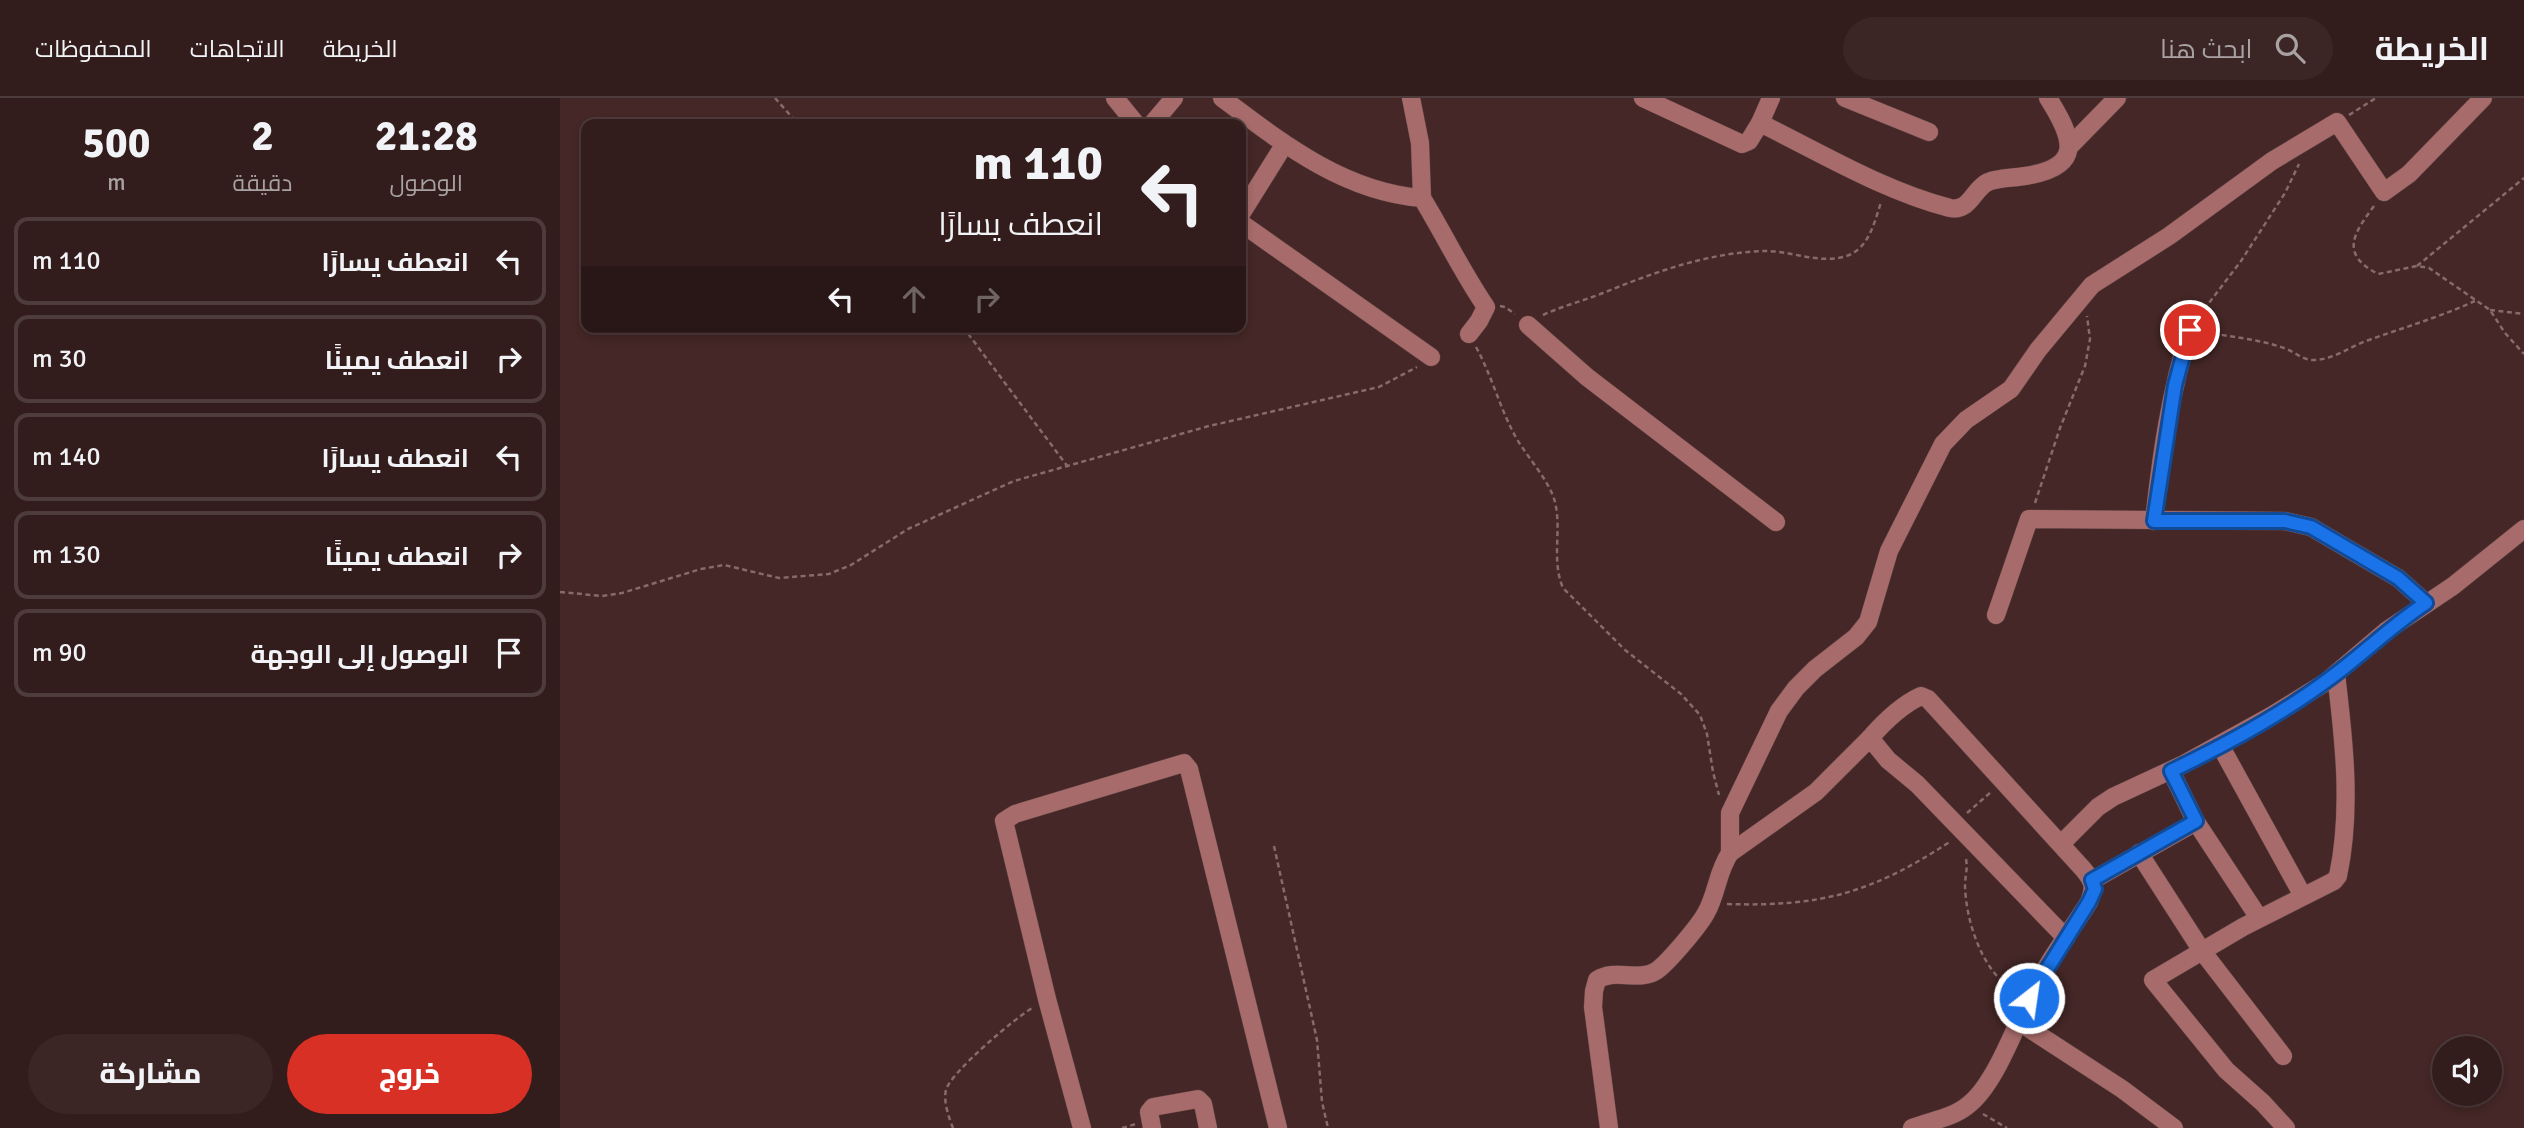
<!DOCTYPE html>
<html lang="ar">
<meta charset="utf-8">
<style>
body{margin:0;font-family:Signika,Cairo,sans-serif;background:#3b2625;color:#f1f3f6;direction:rtl;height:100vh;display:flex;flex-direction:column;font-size:26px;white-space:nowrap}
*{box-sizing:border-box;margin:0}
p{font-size:23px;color:#a9a2a3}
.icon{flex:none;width:38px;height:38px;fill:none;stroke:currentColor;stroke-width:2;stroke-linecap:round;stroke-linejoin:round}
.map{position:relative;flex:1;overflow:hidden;direction:ltr}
.side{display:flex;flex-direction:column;background:#331d1c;width:560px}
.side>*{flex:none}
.hud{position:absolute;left:21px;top:21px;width:665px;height:214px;border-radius:14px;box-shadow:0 4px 10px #0003,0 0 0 2px #4e3b3b;direction:rtl;background:#331d1c;color:#f1f3f6;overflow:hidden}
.tools{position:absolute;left:1872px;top:938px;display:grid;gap:14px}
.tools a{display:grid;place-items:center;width:70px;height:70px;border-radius:50%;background:#331d1c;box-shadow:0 4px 10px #0003,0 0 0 2px #4e3b3b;font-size:35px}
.pin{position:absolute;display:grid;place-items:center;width:60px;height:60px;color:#fff;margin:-30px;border:4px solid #fff;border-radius:50%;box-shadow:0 2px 7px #0007}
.me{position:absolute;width:77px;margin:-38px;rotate:30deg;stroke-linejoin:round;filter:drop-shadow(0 0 5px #0008)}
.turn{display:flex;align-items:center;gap:24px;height:147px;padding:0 28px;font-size:32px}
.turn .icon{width:91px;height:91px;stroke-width:2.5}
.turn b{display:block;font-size:49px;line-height:60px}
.lanes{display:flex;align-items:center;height:66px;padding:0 28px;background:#0003;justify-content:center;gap:35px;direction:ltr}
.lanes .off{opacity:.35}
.eta{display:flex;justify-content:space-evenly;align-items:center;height:119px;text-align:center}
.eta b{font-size:42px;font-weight:800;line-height:49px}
.action{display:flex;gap:14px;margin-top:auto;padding:14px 28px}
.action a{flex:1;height:80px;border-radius:42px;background:#d93025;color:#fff;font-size:28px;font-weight:800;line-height:80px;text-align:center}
.action a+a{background:#3b2625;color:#f1f3f6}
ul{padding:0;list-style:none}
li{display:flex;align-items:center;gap:21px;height:88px;margin:0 14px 10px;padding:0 14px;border:4px solid #4e3b3b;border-radius:14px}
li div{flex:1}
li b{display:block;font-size:26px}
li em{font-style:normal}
header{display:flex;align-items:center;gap:42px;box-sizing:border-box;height:98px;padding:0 35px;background:#331d1c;border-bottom:2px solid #4e3b3b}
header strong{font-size:33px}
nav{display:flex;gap:38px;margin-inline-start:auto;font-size:24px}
.search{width:490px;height:63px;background:#3b2625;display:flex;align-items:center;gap:18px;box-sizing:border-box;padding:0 24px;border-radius:38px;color:#a9a2a3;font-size:26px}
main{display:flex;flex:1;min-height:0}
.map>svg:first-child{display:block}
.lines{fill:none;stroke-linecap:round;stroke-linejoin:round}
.minor-casing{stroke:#5e4342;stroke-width:19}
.path{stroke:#856c6b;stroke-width:2.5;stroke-dasharray:5 3.5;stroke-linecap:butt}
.minor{stroke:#a66b6a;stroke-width:18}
.route-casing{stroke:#114b97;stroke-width:18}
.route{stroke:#1a73e8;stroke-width:12}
</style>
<header>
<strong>الخريطة</strong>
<div class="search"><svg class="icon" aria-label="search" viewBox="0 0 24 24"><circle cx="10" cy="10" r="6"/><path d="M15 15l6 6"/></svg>ابحث هنا</div>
<nav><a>الخريطة</a><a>الاتجاهات</a><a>المحفوظات</a></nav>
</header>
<main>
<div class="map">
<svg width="1964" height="1030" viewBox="0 0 1964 1030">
<rect width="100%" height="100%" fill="#442726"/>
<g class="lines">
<g class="minor-casing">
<g id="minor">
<polyline points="555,0 576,26"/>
<path d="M662 0C722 45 784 94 862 100 884 136 902 174 926 209L919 223 909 236"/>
<polyline points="851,0 860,45 862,100"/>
<path d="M1083 0 1182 46 1189 43 1200 25C1261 55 1324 93 1390 110 1410 114 1413 91 1428 84 1438 80 1453 80 1465 78 1524 69 1514 41 1488 0"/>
<polyline points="1285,0 1369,34"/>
<polyline points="1200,25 1211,0"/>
<polyline points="592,26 614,0"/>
<polyline points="1510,48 1557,0"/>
<polyline points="681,116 724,47"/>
<polyline points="681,125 871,259"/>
<polyline points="968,227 1027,279 1216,424"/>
<path d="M1594 423C1601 359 1610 294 1630 232"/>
<polyline points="1436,517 1469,421 1725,423 1751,429 1802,459 1838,480 1866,505"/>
<path d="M1310 640C1324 624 1341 607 1361 598L1368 601 1523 771C1534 784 1535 789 1529 804 1511 833 1489 861 1474 891 1457 923 1436 987 1407 1008 1392 1020 1370 1023 1352 1030"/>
<polyline points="1660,647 1743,798"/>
<polyline points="1611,673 1636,724 1699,820"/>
<polyline points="1501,746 1538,709 1553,699 1624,666 1711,618 1766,584 1826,533 1893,488 1964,431"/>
<polyline points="1170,755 1170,715 1219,613 1236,590 1255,571 1296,539 1308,524 1329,453 1383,346 1406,322 1451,291 1478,252 1532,187 1609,138 1712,63 1777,24 1824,94 1849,76 1923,0"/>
<polyline points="1579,755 1642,853 1723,958"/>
<polyline points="1533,782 1636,724"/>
<polyline points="1459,924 1562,991 1614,1030"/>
<polyline points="522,1030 487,901 444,723 455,716 624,665 629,671 718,1030"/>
<polyline points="592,1030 589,1014 593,1009 638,1001 643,1006 648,1030"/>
<path d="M1049 1030 1033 909 1034 893 1037 882C1055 870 1079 884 1096 873 1107 866 1139 828 1146 815 1157 796 1157 774 1170 755L1256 694 1310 640 1328 662 1357 686 1506 840"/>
<path d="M1726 1030 1703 1005 1666 972 1593 882 1683 829 1774 783 1778 778C1792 712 1784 642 1776 576"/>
</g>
</g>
<g class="path">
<polyline points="215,0 238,26"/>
<polyline points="1789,17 1816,0"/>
<path d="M1814 108C1794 135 1779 156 1818 176L1857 168 1869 170 1930 212 1945 235 1964 256"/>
<polyline points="1857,168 1964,80"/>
<polyline points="940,208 945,209 955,216"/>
<polyline points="1930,212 1964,216"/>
<path d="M983 217C1002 208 1023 203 1043 195 1095 174 1147 155 1203 153 1230 152 1263 168 1289 157 1309 149 1315 123 1321 104"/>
<polyline points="1639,218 1681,163 1725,95 1739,66"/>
<polyline points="403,229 508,369"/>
<path d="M1645 234C1671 239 1698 241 1724 250 1734 253 1742 262 1753 262 1774 262 1790 248 1809 242 1845 229 1880 219 1915 203"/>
<path d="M916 249C931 276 939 307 953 334 964 356 989 381 995 404 1002 433 991 462 1003 490L1065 552 1121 596 1140 617 1147 636 1153 674 1159 697"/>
<polyline points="1475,405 1500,330 1525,268 1530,241 1527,218"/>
<polyline points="0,494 42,498 62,495 141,471 164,467 219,480 269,476 291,467 348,431 454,383 649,328 819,289 857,269"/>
<polyline points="1407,715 1431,694"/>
<polyline points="714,748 757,942 762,1004 768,1030"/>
<path d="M1406 761C1408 771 1405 778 1405 788 1406 823 1422 874 1454 892"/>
<path d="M1167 806C1261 809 1312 795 1391 743"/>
<polyline points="1423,1016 1447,1030"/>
<path d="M393 1030C389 1020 383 1003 386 992 390 975 457 918 474 909"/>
<polyline points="562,1030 576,1026"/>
</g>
<use href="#minor" class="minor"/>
</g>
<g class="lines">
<g class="route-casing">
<path id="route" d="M1469 900 1529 804 1535 791 1532 782 1636 723 1611 673C1665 647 1721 617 1769 581 1802 557 1831 528 1866 505L1838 480 1751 429 1725 423H1594L1615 287 1630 232"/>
</g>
<use href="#route" class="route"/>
</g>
</svg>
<div class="tools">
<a><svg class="icon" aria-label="sound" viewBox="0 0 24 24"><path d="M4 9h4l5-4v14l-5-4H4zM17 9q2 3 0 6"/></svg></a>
</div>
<div class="pin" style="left:1630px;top:232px;background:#d93025"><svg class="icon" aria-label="arrive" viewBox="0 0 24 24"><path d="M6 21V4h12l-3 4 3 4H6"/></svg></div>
<svg class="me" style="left:1469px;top:900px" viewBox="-20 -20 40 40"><circle r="17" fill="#1a73e8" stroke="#fff" stroke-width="3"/><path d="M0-11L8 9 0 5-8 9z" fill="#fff"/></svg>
<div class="hud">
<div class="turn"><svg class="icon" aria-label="left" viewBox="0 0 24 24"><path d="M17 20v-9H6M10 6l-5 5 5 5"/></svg><div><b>110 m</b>انعطف يسارًا</div></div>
<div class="lanes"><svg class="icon" aria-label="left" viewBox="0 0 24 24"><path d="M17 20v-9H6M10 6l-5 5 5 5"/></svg><svg class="icon off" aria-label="ahead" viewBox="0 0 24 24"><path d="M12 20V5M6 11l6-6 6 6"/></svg><svg class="icon off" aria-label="right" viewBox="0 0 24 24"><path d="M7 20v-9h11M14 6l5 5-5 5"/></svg></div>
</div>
</div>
<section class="side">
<div class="eta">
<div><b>21:28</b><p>الوصول</p></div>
<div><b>2</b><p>دقيقة</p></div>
<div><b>500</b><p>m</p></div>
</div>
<ul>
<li><svg class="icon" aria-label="left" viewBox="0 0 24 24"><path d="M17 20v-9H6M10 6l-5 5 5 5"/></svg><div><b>انعطف يسارًا</b></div><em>110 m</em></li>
<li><svg class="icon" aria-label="right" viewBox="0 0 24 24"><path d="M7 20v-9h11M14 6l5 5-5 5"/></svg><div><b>انعطف يمينًا</b></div><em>30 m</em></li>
<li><svg class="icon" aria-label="left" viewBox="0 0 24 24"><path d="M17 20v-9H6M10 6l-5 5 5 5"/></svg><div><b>انعطف يسارًا</b></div><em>140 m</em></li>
<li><svg class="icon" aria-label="right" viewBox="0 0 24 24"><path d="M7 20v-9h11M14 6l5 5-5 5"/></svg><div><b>انعطف يمينًا</b></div><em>130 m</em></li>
<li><svg class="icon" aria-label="arrive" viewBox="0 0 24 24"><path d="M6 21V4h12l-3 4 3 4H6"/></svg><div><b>الوصول إلى الوجهة</b></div><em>90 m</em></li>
</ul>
<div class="action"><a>خروج</a><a>مشاركة</a></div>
</section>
</main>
